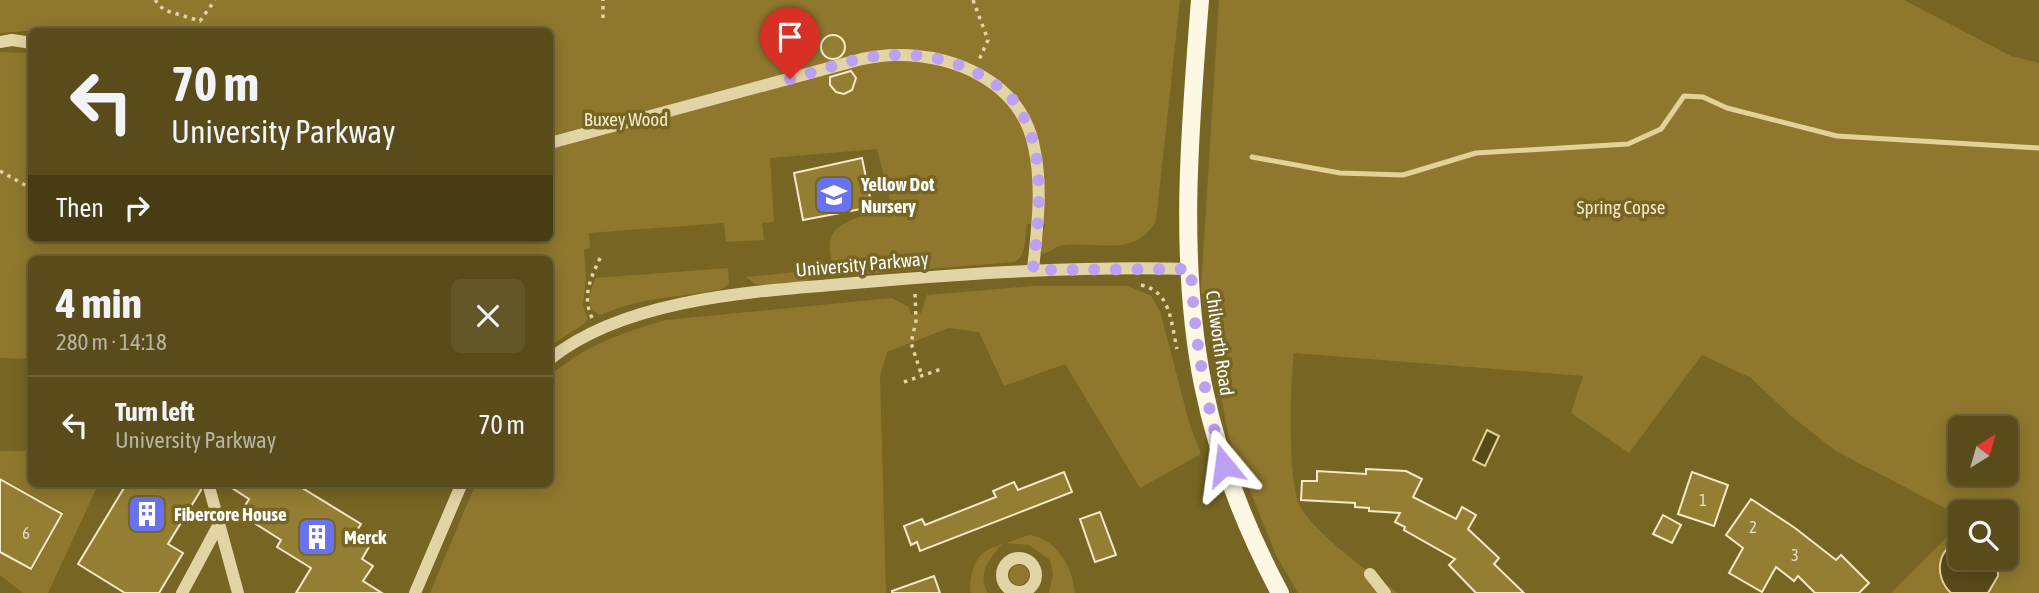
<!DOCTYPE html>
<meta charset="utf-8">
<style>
body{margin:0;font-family:"Asap Condensed",sans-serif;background:#625627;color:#f1f3f6;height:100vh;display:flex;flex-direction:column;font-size:26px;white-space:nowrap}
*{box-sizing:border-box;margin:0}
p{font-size:23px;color:#b7b4a2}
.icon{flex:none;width:38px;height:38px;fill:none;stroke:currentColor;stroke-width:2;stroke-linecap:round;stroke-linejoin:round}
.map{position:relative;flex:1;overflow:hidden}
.details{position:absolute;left:28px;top:256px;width:525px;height:231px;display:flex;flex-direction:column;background:#594c1a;border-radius:10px;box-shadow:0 4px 18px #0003,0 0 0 2px #6e6339}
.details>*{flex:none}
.hud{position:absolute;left:28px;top:28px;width:525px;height:214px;border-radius:10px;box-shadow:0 4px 18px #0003,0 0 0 2px #6e6339;background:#594c1a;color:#f1f3f6;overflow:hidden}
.needle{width:46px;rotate:37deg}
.fabs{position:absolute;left:1948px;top:416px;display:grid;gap:14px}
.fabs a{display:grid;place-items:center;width:70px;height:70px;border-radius:10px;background:#594c1a;box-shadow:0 4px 18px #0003,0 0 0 2px #6e6339;font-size:35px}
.pin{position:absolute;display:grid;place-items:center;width:60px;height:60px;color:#fff;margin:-72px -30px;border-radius:50% 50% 50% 0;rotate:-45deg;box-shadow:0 0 7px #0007}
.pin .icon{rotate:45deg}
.me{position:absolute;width:77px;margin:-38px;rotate:344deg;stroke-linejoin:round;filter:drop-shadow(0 0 5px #0008)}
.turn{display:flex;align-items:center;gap:24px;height:147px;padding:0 28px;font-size:32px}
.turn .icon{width:91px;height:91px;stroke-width:2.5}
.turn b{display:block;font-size:49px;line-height:60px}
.then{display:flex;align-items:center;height:66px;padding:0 28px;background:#0003;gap:14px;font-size:26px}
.round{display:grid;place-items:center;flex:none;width:74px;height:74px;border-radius:10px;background:#625627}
.head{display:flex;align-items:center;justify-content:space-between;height:119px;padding:0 28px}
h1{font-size:42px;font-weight:700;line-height:52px}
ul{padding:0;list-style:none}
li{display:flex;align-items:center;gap:21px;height:98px;padding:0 28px;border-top:2px solid #6e6339}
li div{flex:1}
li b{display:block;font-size:26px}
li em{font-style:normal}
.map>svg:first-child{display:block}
.green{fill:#8f782e;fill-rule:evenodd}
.water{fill:#584a18;stroke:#e4d199;stroke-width:2}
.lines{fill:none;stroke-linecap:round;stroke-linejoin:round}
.stream{stroke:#e4d199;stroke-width:5}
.building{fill:#947e34;stroke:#f3e8c7;stroke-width:2}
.path{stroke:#e3d4a5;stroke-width:3.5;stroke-dasharray:3.5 5;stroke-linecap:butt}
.minor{stroke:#e3d4a5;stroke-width:12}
.major{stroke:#fcf8e4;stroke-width:18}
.route{stroke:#bca0f2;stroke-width:12;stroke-dasharray:0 21.6}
.labels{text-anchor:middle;stroke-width:7;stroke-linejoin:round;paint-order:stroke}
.number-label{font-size:16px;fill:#e4dfcc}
.park-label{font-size:19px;fill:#f3e8c7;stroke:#776523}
.poi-label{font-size:19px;font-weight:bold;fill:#fff;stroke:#776523;text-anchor:start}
.street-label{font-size:19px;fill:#fff;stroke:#776523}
</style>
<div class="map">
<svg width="2039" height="593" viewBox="0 0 2039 593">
<rect width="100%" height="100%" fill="#776523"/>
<g class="green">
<path d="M0 0H1180L1156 221C1136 257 1098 242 1064 245 1056 246 1051 252 1043 254L1040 250 1041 237 1046 224H1027C1025 237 1027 254 1015 262L854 275 838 273 833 269C832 260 828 249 830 241 833 219 875 213 892 208L877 149 770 158 774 222 762 223 764 240 726 242 724 223 589 233 590 248 584 249 586 279 583 305 588 319 584 324 550 346V259H32L31 359 0 358V52L31 53 32 238H550V32H47L38 30 0 33Z"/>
<path d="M1219 0H1904L2011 56 2039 63V593H1891L1960 524V558H2006V513H1960V516L1836 451 1790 415 1751 378 1702 355 1629 453 1571 413 1583 376 1294 353C1290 383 1287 484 1301 508 1317 535 1371 574 1398 593H1298L1276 555 1229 439 1201 289ZM1960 429H2006V474H1960Z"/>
<path d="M728 268 729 284 722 289C679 298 643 296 601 315 583 308 590 291 596 278Z"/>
<polygon points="817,270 815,276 805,282 765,286 755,284 746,277"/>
<path d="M1033 286H1128L1151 296 1160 311 1189 422 1201 454 1140 488 1065 364 1004 386 979 332 949 328 887 352 880 376 886 593H430L476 483H550V376C583 346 624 332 666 320L892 298 909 307 911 314 921 313 927 295Z"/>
<polygon points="0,451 31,451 32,483 99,483 48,593 23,593 0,575 0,553 32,571 64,513 0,477"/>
<path d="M1029 535C1057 539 1072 566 1075 593H1049L1053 574 1050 560 1029 545 1006 543Z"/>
<path d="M1002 544C989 558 977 575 988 593H971C968 582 973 563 981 555 986 549 995 547 1002 544Z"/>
<circle cx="1019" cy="575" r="10"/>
</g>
<g class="water">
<polygon points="1487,430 1499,436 1485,466 1473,460"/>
<path d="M1960 541V558H1997L1998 576 1988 593H1951C1934 577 1936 549 1960 541Z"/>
</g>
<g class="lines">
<polyline class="stream" points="1252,157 1340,173 1403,175 1476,153 1628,144 1661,129 1684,96 1703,97 1727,108 1837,136 2039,148"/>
</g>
<g class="building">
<circle cx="833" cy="47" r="12"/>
<polygon points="851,71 856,78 852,90 844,94 836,92 830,85 830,77"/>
<polygon points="862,158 872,207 803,220 794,173"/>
<polygon points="1366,469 1406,471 1422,479 1413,497 1456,519 1462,507 1476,515 1468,529 1499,558 1494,564 1524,593 1476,593 1449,565 1455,559 1404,530 1405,527 1395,522 1400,513 1369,511 1369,508 1355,507 1355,503 1301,500 1302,481 1317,481 1317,471 1366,474"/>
<polygon points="1064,472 1072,492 920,551 917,542 911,545 904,526 922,519 925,525 996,497 993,491 1014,482 1018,490"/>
<polygon points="1692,472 1728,485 1714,526 1678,514"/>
<polygon points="0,479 62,514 31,569 0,552"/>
<polygon points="127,483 199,483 201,490 168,544 183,553 159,593 125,593 78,564"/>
<polygon points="224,483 294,483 361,524 354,535 370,545 362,559 373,566 363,581 382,593 296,593 311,568 277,547 281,540 240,514 249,499"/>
<polygon points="1751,499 1795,528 1836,560 1841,555 1869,583 1859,593 1815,593 1798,576 1794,581 1776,567 1762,592 1729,573 1743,548 1726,535"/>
<polygon points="1100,512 1116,555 1095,562 1080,519"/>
<polygon points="1663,515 1681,525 1672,543 1653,534"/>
<polygon points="934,576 940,593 892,593 892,591"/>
</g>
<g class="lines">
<g class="path">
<polyline points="155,0 164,10 200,21 215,0"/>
<polyline points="973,0 988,40 979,60"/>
<polyline points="603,18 603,0"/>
<polyline points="0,171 32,189"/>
<path d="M1141 285C1171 291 1171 323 1177 349"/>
<polyline points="915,294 916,321 911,343 922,376"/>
<path d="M592 318C581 294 592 276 602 254"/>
<polyline points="904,382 941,369"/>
</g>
<g class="minor">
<polyline points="0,42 12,40 32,43"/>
<path d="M550 143 862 59C873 57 884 55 894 55 955 54 1021 82 1034 147 1043 187 1037 229 1033 270"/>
<path d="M550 359C629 295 767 291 866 282 974 273 1082 266 1190 269"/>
<polyline points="208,483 238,593"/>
<circle cx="1019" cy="575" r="17"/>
<polyline points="1370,574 1385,593"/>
<polyline points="182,593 219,524"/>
<polyline points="415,593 462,483"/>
</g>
<path class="major" d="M1200 0C1190 127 1178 260 1203 385 1218 459 1245 527 1280 593"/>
</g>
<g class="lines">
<path class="route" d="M790 79C823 70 859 55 894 55 924 54 956 60 982 76 990 82 1002 87 1008 94 1050 140 1039 214 1033 270L1191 269C1194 337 1205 400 1224 465"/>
</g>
<defs>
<g id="school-square" transform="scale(2.0125)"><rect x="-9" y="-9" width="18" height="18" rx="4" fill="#6872ee" stroke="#776523"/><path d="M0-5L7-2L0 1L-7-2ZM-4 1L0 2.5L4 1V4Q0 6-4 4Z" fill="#fff"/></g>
<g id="building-square" transform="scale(2.0125)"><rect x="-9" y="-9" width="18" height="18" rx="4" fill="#6872ee" stroke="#776523"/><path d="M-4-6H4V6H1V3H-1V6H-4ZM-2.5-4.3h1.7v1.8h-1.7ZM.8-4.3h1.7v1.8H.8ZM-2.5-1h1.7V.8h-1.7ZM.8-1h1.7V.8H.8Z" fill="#fff"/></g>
</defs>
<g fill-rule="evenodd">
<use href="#school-square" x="834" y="195"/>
<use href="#building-square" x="147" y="514"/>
<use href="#building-square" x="317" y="537"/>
</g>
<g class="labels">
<g class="number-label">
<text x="1703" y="506">1</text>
<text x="1753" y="533">2</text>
<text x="26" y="539">6</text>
<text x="1795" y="561">3</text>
</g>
<g class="park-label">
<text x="626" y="126">Buxey Wood</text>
<text x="1621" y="214">Spring Copse</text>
</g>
<g class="poi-label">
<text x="861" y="191">Yellow Dot<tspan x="861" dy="22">Nursery</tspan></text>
<text x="174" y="521">Fibercore House</text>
<text x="344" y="544">Merck</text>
</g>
<g class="street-label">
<text transform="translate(862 264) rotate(-5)" y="7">University Parkway</text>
<text transform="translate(1220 343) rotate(82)" y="7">Chilworth Road</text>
</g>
</g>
</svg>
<div class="fabs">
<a><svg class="needle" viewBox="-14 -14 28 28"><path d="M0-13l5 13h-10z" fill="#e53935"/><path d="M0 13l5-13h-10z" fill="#b7b4a2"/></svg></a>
<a><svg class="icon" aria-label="search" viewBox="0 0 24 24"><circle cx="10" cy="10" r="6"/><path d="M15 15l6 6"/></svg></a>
</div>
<div class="pin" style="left:790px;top:79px;background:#d93025"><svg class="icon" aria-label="arrive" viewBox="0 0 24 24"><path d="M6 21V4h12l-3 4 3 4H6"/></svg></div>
<svg class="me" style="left:1224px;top:465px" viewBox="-20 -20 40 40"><path d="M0-17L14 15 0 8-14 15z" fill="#bca0f2" stroke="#fff" stroke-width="4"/></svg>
<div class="hud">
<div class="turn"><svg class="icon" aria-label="left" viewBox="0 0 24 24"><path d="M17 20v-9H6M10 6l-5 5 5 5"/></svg><div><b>70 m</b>University Parkway</div></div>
<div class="then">Then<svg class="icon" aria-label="right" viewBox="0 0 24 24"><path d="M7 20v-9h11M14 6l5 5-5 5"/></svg></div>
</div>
<section class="details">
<div class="head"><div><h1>4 min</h1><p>280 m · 14:18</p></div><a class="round"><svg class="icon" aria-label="close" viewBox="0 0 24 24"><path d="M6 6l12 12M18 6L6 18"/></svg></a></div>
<ul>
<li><svg class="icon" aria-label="left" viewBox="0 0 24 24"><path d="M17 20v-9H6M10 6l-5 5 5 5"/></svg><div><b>Turn left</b><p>University Parkway</p></div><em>70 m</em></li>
</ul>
</section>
</div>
